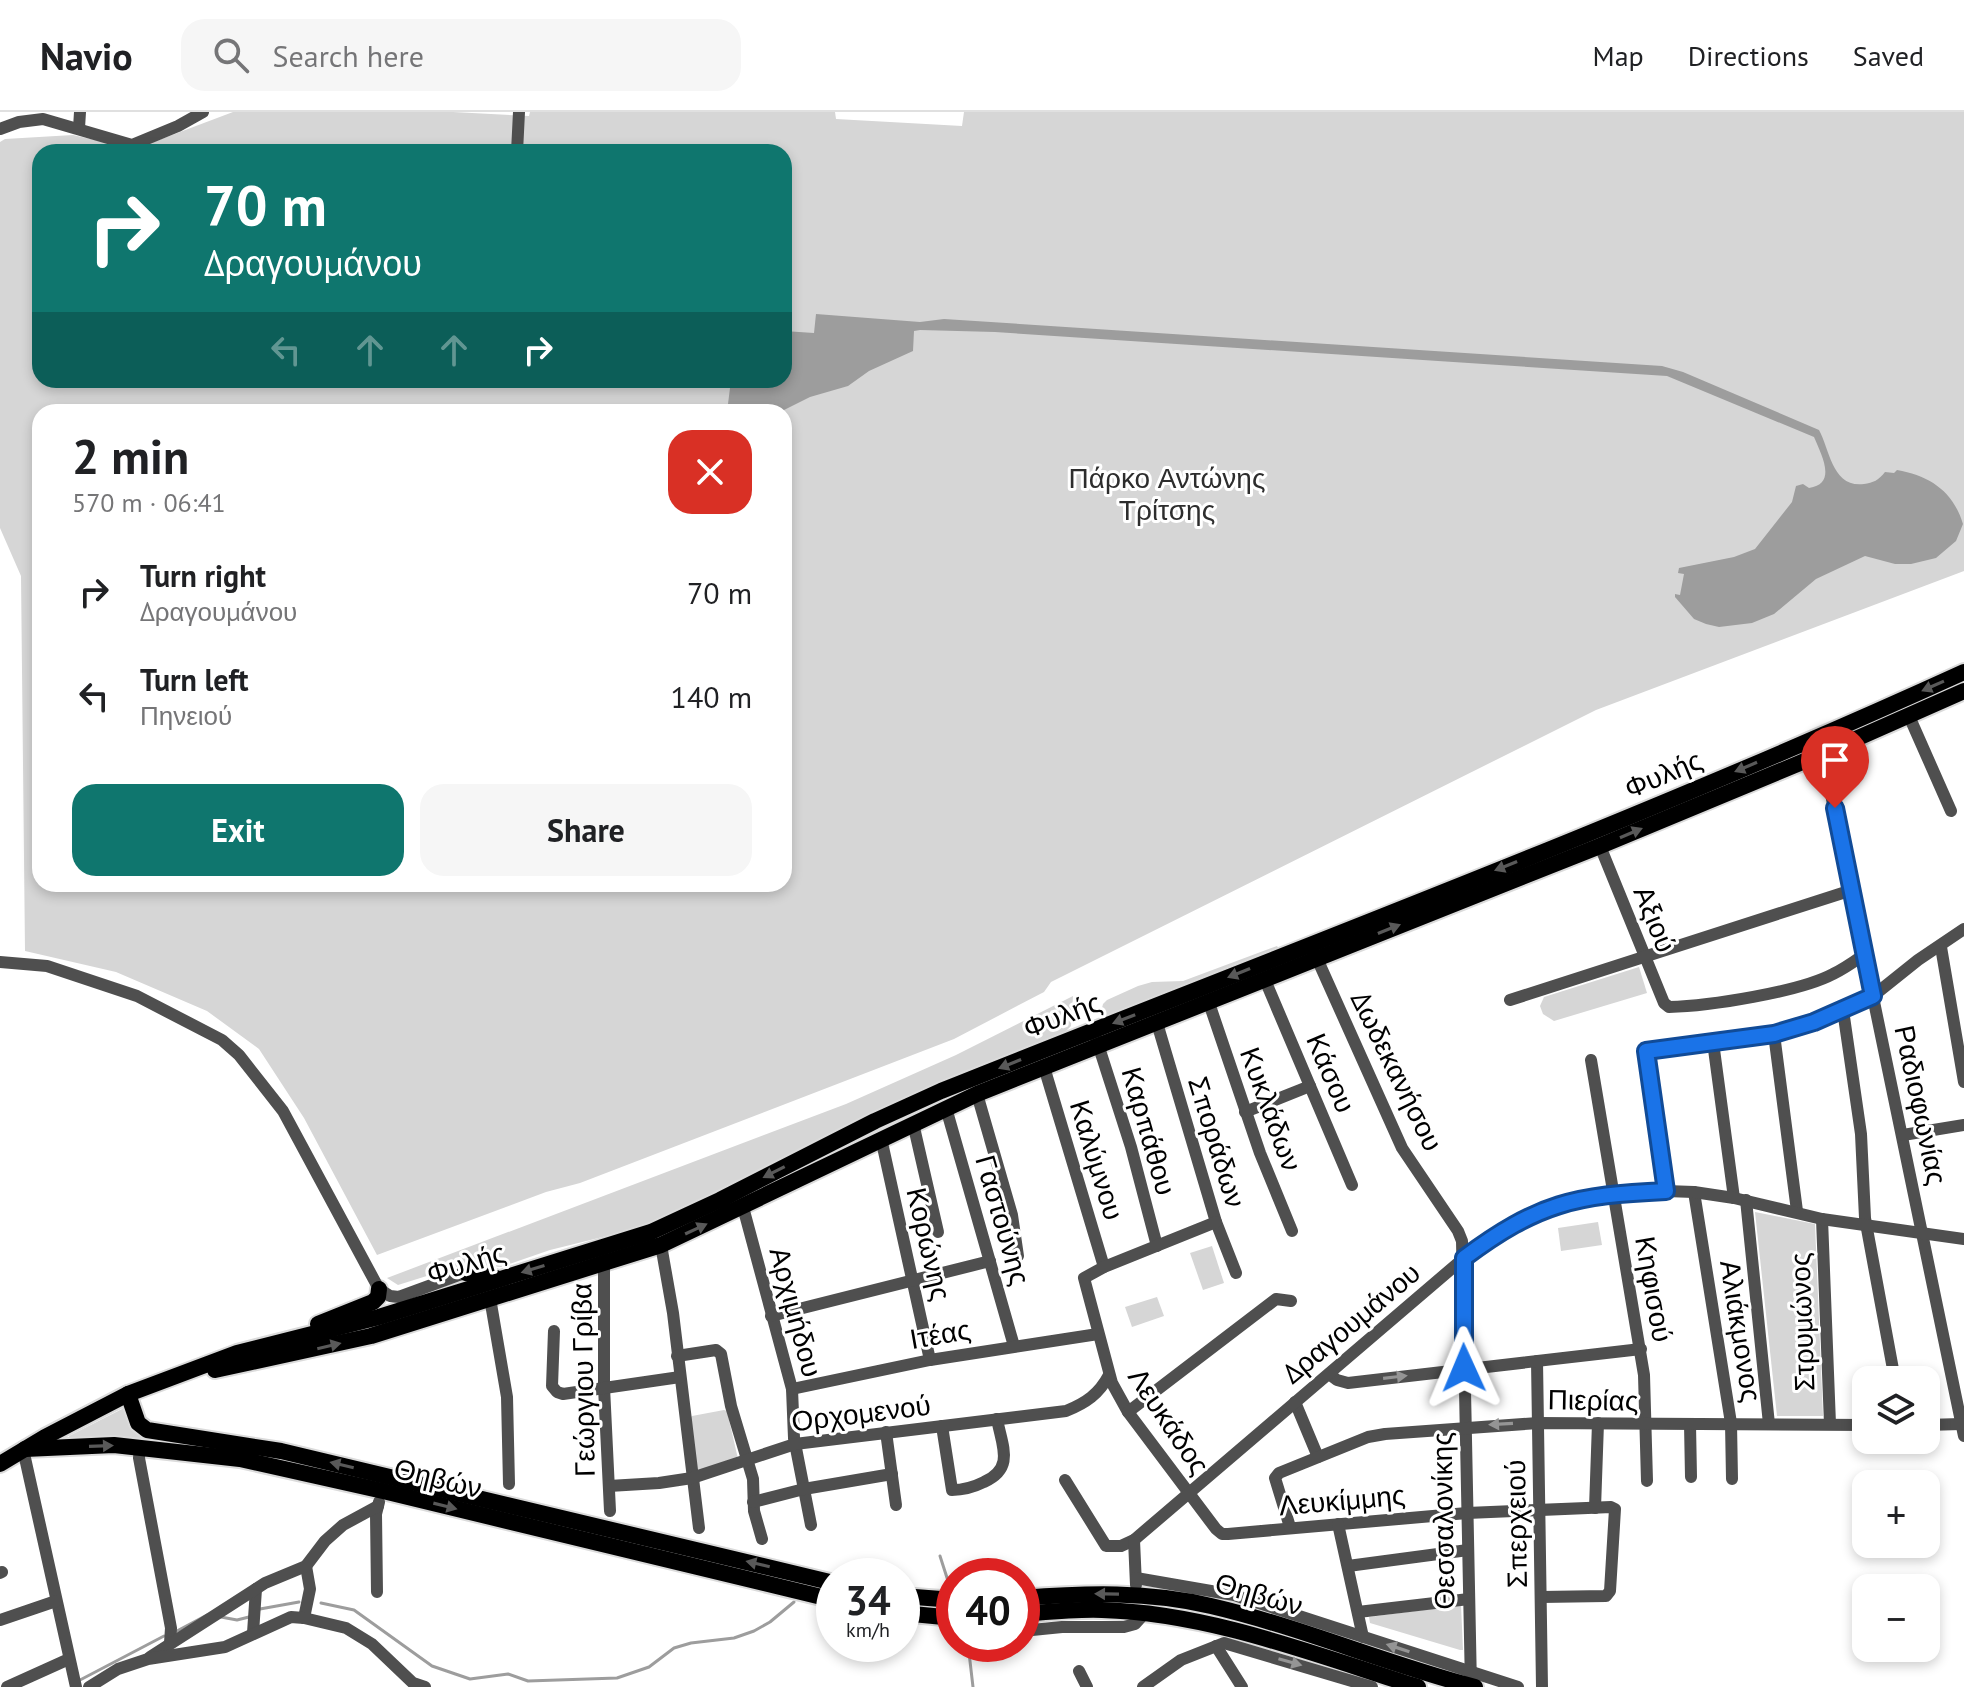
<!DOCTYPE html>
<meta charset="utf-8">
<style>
body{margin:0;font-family:"PT Sans",sans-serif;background:#f6f6f6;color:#202124;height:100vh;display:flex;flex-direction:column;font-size:30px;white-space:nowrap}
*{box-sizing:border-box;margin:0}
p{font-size:26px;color:#757577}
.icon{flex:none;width:44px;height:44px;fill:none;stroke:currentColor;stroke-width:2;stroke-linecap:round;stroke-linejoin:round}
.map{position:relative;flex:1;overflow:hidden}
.panel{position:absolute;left:32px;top:292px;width:760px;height:488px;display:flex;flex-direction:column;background:#fff;border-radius:24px;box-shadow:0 4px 12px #0003}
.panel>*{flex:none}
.top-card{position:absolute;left:32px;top:32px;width:760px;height:244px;border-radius:24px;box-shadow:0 4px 12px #0003;background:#0f766e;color:#fff;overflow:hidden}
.buttons{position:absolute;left:1852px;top:1254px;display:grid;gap:16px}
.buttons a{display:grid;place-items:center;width:88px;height:88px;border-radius:16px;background:#fff;box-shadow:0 4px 12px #0003;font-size:40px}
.speed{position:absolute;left:816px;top:1446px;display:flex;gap:16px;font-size:40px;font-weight:700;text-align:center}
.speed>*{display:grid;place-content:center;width:104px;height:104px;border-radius:50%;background:#fff;box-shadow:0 4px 12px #0003;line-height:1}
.speed small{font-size:20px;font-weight:400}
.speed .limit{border:12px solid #d22;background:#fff;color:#111}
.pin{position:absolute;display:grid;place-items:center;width:68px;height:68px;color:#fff;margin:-82px -34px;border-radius:50% 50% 50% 0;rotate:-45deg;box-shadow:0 0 8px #0007}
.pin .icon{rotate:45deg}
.me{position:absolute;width:88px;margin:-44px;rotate:359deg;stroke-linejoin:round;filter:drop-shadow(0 0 6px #0008)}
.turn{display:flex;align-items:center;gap:28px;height:168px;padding:0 40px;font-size:36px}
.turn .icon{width:104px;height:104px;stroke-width:2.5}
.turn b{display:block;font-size:56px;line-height:68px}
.lanes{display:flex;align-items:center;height:76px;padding:0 40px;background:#0003;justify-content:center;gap:40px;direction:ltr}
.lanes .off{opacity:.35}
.round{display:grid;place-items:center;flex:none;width:84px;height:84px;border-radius:24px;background:#f6f6f6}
.headline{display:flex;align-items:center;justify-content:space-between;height:136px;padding:0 40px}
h1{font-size:48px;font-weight:700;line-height:60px}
.action{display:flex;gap:16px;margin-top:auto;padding:16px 40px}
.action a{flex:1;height:92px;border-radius:24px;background:#0f766e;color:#fff;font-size:32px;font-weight:700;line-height:92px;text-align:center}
.action a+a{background:#f6f6f6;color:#202124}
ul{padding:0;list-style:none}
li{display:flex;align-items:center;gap:24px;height:104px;padding:0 40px}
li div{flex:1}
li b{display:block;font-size:30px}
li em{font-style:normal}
header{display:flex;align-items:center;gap:48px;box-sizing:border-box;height:112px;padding:0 40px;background:#fff;border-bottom:2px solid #e0e0e0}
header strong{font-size:38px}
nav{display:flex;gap:44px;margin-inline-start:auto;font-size:28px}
.search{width:560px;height:72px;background:#f6f6f6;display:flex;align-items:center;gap:20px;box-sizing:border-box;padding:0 28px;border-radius:24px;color:#757577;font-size:30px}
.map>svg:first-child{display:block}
.green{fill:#d6d6d6;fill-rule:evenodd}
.water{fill:#9d9d9d}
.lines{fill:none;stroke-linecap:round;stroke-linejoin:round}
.stream{stroke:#9d9d9d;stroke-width:3}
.major-casing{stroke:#dbdbdb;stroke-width:20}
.minor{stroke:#4f4f4f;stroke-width:12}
.major{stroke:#000;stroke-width:16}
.oneway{fill:#595959}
.oneway2{fill:#959595}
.route-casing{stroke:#114b97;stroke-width:20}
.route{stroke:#1a73e8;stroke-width:14}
.labels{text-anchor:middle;stroke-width:6;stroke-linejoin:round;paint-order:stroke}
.park-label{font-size:28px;fill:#2d2d2d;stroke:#fff}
.street-label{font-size:28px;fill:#000;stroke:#fff}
</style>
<header>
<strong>Navio</strong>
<div class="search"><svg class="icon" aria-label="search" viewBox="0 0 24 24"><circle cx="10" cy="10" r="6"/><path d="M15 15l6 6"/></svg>Search here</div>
<nav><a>Map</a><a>Directions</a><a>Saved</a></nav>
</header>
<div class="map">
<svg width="1964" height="1575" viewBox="0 0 1964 1575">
<rect width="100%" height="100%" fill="#fff"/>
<g class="green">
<path d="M233 0H453L529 4 530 0H835L836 7 962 14 964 0H1964V459L1596 598 1051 870 1044 880 954 927 580 1071 546 1080 377 1143 304 1006 259 937 207 899 116 860 25 839 21 464 0 416V30L5 27 73 23 135 37ZM40 40H784V268H40ZM40 300H784V772H40Z"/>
<polygon points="1277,834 1279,837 1101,906 1100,904 1103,892 1107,888 1138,874 1152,870 1183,869"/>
<polygon points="1639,855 1647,881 1554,909 1543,902 1540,894 1544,885"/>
<polygon points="1073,884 1071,914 1062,923 909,984 712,1083 635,1117 550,1138 501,1155 465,1152 398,1173 387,1166 846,992 956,943"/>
<polygon points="1755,1100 1815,1112 1823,1304 1777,1304"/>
<polygon points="1598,1110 1602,1133 1561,1139 1558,1116"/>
<polygon points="1212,1134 1224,1171 1203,1178 1190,1141"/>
<polygon points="1157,1185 1164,1204 1132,1215 1125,1195"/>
<polygon points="124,1296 152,1324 151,1328 71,1329 69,1324"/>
<polygon points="724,1298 727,1299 738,1347 698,1361 688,1308 692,1304"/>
<polygon points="1461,1493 1463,1538 1460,1538 1370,1511 1369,1505"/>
</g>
<path class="water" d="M816 202 920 210 944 207 1662 254 1683 260 1819 318C1830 338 1832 376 1864 372 1873 371 1879 368 1885 360L1894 361 1897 358C1930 364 1953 379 1963 412L1956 429 1936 446 1911 452H1895L1865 444 1816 467 1774 502 1752 511 1719 515 1706 512 1694 507 1675 485V482L1680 483 1684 462 1678 461 1679 456 1734 445 1755 437 1792 390 1796 374 1803 372 1809 376C1838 372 1821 342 1814 325L1667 264 995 220 920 218 914 219 913 239 869 259 848 274 810 285 780 300H727L731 268H784V219L814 221Z"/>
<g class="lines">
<g class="stream">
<polyline points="940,1444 949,1472"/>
<polyline points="321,1491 354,1498 432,1554 470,1567 508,1562 528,1569 617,1566 649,1555 674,1536 691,1531 734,1526 754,1519 770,1510 794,1490"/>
<polyline points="260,1497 299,1490"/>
<polyline points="221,1505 237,1508 249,1505"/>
<polyline points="175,1520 207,1503"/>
<polyline points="968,1532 973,1575"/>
<polyline points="80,1568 164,1524"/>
</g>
<g class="major-casing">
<g id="major">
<polyline points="466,1161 496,1166"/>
<polyline points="318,1212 373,1190 378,1185 379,1177"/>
<polyline points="215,1258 371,1224 661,1133 977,982 1600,734 1824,641 1964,579"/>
<polyline points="128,1282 138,1311 147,1318 281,1339 834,1471"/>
<polyline points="25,1337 114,1333 240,1347 383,1379 834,1488"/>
<path d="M0 1352 45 1325 128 1282 237 1241 379 1205 651 1120 720 1088 875 1009 941 979C1283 842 1629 713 1964 560"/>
<polyline points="902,1484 954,1488"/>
<path d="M1022 1486C1086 1481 1148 1479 1211 1494 1301 1515 1386 1552 1475 1575"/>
<polyline points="902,1501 954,1506"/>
<path d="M1022 1502C1048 1500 1075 1497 1102 1498 1210 1501 1316 1543 1418 1575"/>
</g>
</g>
<g class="minor">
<polyline points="79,16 80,0"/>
<polyline points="0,17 19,10 43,7 132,33 178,14 203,0"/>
<polyline points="517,40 519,0"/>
<polyline points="1909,604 1951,699"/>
<polyline points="1821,634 1964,1324"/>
<path d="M1600 734 1664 891 1669 895C1709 894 1799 880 1833 862 1844 857 1855 849 1865 842"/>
<polyline points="1941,835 1964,970"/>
<polyline points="1315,842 1402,1036 1458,1119 1462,1129 1471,1575"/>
<polyline points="0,850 47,854 137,884 222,928 239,943 283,999 379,1177 390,1184 399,1185 464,1161 471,1163"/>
<polyline points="1265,868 1352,1073"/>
<polyline points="1510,888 1852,778"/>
<polyline points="1209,891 1260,1041 1292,1119"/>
<polyline points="1843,898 1861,1022 1865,1106 1895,1268"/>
<polyline points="1157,911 1216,1110 1236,1161"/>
<polyline points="1774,922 1797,1099"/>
<polyline points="1096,926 1131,1035 1157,1134"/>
<polyline points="1713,930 1734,1086"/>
<polyline points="1591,948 1644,1263 1647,1369"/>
<polyline points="1044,955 1104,1155"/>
<polyline points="977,982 1012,1103 1018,1144"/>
<polyline points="946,996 1014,1234"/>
<polyline points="1245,1000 1310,974"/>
<polyline points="913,1011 938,1120"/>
<polyline points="1903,1023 1964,1013"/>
<polyline points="881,1026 930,1248"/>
<polyline points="1666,1079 1646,939 1774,922 1814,910 1873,884 1918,848 1964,817"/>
<polyline points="1694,1080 1731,1311 1732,1367"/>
<polyline points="1746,1088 1769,1312"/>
<polyline points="743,1095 792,1277 794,1326 811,1413"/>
<polyline points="1822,1107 1830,1312"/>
<polyline points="1216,1110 1104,1155 1084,1166 1112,1271 1128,1300 1216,1417 1222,1422 1228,1422 1467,1401 1611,1395 1615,1397 1610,1479 1606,1484 1541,1485"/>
<polyline points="661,1133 673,1201 699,1416"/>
<polyline points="602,1143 604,1152 604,1275 610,1399"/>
<polyline points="490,1186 507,1285 509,1372"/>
<polyline points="771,1204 990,1149"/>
<polyline points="554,1219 552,1274 557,1280 563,1282 680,1265"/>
<polyline points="677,1244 716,1238 721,1242 731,1294 753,1367 754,1399 762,1427"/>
<polyline points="1537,1249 1542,1575"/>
<polyline points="1329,1262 1337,1268 1348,1271 1641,1237"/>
<polyline points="792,1277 930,1248 1098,1222"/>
<polyline points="1295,1290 1318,1345"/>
<polyline points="1128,1300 1276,1187 1291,1189"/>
<polyline points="1690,1312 1691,1365"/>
<polyline points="1926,1313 1961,1312"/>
<path d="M942 1314 952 1378C963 1378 974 1375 984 1370 1015 1356 1002 1334 997 1307"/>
<polyline points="886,1320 896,1393"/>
<polyline points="140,1335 139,1346 171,1516 170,1531"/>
<polyline points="23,1337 76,1575"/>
<polyline points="1065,1368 1106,1434 1121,1434 1134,1428 1464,1146 1519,1108 1563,1090 1613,1081 1666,1079 1694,1080 1734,1086 1822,1107 1964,1127"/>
<path d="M609 1374 659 1371 692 1366 795 1332 1066 1299C1086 1291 1099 1282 1109 1263"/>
<polyline points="753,1390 804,1377 892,1362"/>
<polyline points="1595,1396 1598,1311"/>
<polyline points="1338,1412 1363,1525"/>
<polyline points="1290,1415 1275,1366 1279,1361 1368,1325 1385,1322 1538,1311 1866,1313"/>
<polyline points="1134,1428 1136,1473"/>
<polyline points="1348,1454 1468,1438"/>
<polyline points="0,1461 2,1460"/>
<polyline points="1136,1466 1234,1483 1518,1575"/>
<polyline points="377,1480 376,1402 379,1390"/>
<polyline points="1358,1500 1469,1487"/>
<polyline points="304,1506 310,1477 306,1454"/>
<polyline points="0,1508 56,1489"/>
<polyline points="1022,1519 1062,1515 1124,1515 1135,1512 1144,1502"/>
<polyline points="253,1521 256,1477"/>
<polyline points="1216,1534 1242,1575"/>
<polyline points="150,1545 265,1471 306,1454 325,1429 343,1413 378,1394"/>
<polyline points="1079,1559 1087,1575"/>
<polyline points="7,1575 69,1547"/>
<polyline points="89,1575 118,1557 148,1547 225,1535 291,1505 304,1506 346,1516 372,1532 413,1571 425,1575"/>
<polyline points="1143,1575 1181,1548 1224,1531 1372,1575"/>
</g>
<use href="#major" class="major"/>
</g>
<defs><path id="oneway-solid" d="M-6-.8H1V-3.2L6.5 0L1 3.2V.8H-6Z" transform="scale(2)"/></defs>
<g class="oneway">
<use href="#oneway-solid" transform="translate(1933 574) rotate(156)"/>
<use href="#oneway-solid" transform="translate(1746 655) rotate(157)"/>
<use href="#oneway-solid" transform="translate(1631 721) rotate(-23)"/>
<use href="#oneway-solid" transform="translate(1506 754) rotate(158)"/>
<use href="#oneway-solid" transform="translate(1389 817) rotate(-22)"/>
<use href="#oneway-solid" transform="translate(1239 861) rotate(158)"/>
<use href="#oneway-solid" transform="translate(1124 907) rotate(159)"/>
<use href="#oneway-solid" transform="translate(1010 952) rotate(158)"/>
<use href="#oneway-solid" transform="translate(774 1060) rotate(153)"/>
<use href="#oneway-solid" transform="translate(696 1117) rotate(-25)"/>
<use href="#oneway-solid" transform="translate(533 1157) rotate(163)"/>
<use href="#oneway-solid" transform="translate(329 1234) rotate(-13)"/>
<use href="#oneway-solid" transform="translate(101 1334) rotate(-2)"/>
<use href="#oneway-solid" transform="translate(342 1353) rotate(-167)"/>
<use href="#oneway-solid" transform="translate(445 1394) rotate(14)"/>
<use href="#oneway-solid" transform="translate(758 1452) rotate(-167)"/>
<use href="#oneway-solid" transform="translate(1107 1482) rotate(-179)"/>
</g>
<g class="oneway2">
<use href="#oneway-solid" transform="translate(1395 1265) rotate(-7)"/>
<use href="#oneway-solid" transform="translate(1501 1312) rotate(177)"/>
<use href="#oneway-solid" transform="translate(1398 1536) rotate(-162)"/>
<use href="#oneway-solid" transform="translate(1290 1550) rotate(16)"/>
</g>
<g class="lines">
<g class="route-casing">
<path id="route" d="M1464 1256V1146C1538 1091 1575 1083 1666 1079L1646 939 1774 922 1814 910 1873 884 1835 696"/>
</g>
<use href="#route" class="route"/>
</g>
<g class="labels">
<g class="park-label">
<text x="1167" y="376">Πάρκο Αντώνης<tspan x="1167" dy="32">Τρίτσης</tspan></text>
</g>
<g class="street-label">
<text transform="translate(1663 662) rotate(-23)" y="10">Φυλής</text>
<text transform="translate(1655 807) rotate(68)" y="10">Αξιού</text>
<text transform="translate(1062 903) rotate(-21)" y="10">Φυλής</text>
<text transform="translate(1397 959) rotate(64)" y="10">Δωδεκανήσου</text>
<text transform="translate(1331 961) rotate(67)" y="10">Κάσου</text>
<text transform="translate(1921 993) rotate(78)" y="10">Ραδιοφωνίας</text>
<text transform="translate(1271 997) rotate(70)" y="10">Κυκλάδων</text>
<text transform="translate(1149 1019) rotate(74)" y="10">Καρπάθου</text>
<text transform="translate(1217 1030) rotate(73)" y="10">Σποράδων</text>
<text transform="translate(1097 1048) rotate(73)" y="10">Καλύμνου</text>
<text transform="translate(1003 1108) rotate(74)" y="10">Γαστούνης</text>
<text transform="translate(929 1132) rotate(77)" y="10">Κορώνης</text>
<text transform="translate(466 1151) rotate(-17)" y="10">Φυλής</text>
<text transform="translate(1654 1177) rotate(80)" y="10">Κηφισού</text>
<text transform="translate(796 1200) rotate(75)" y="10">Αρχιμήδου</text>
<text transform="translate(1802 1210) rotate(-92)" y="10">Στρυμώνος</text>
<text transform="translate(1351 1211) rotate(-40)" y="10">Δραγουμάνου</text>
<text transform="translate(1741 1219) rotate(81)" y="10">Αλιάκμονος</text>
<text transform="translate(940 1222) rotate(-10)" y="10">Ιτέας</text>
<text transform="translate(583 1268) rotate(-91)" y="10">Γεώργιου Γρίβα</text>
<text transform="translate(1593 1288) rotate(1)" y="10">Πιερίας</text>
<text transform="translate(861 1301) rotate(-7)" y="10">Ορχομενού</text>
<text transform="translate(1169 1309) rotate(56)" y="10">Λευκάδος</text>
<text transform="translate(438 1366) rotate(14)" y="10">Θηβών</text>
<text transform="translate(1342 1388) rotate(-5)" y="10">Λευκίμμης</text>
<text transform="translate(1443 1409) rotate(-91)" y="10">Θεσσαλονίκης</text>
<text transform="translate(1516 1412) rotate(-91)" y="10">Σπερχειού</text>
<text transform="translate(1259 1482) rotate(16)" y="10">Θηβών</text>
</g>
</g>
</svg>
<div class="buttons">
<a><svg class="icon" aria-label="layers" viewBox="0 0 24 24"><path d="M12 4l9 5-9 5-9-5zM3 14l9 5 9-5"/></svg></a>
<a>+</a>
<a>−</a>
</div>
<div class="speed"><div>34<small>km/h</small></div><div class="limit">40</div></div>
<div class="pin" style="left:1835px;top:696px;background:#d93025"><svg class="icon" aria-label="arrive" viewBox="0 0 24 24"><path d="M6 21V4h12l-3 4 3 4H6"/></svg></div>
<svg class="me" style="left:1464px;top:1256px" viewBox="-20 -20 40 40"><path d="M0-17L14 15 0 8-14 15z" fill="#1a73e8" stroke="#fff" stroke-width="4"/></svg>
<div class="top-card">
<div class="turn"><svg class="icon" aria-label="right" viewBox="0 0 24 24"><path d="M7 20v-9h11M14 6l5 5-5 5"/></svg><div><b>70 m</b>Δραγουμάνου</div></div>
<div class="lanes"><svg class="icon off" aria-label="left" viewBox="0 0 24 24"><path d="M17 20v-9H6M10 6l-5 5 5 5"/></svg><svg class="icon off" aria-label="ahead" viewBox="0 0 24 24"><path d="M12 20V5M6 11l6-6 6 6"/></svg><svg class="icon off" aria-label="ahead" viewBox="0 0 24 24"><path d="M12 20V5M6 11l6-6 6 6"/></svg><svg class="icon" aria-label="right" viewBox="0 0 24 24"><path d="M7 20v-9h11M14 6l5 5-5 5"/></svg></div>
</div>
<section class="panel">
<div class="headline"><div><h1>2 min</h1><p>570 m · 06:41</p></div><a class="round" style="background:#d93025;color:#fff"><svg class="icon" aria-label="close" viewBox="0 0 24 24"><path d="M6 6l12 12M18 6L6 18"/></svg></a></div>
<ul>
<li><svg class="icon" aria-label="right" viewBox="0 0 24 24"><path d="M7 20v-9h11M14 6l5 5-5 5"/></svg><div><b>Turn right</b><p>Δραγουμάνου</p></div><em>70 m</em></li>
<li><svg class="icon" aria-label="left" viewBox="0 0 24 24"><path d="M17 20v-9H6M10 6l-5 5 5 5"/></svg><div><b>Turn left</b><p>Πηνειού</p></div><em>140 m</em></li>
</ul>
<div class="action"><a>Exit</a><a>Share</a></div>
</section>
</div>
